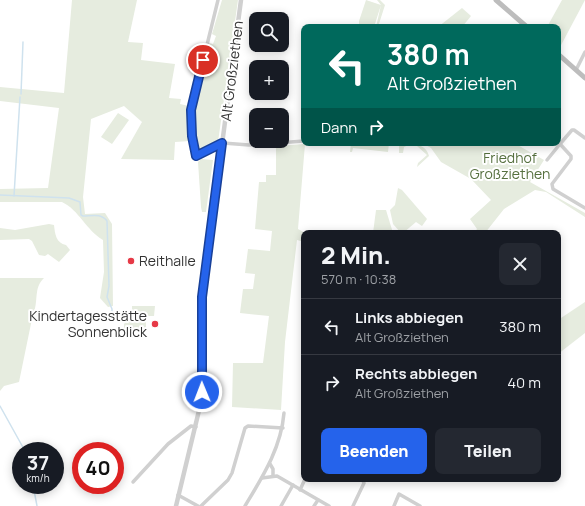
<!DOCTYPE html>
<html lang="de">
<meta charset="utf-8">
<style>
body{margin:0;font-family:Manrope,sans-serif;background:#242831;color:#f1f3f6;height:100vh;display:flex;flex-direction:column;font-size:15px;white-space:nowrap}
*{box-sizing:border-box;margin:0}
p{font-size:13px;color:#9ea1a6}
.icon{flex:none;width:22px;height:22px;fill:none;stroke:currentColor;stroke-width:2;stroke-linecap:round;stroke-linejoin:round}
.map{position:relative;flex:1;overflow:hidden}
.sheet{position:absolute;left:301px;top:230px;width:260px;height:252px;display:flex;flex-direction:column;background:#171b24;border-radius:8px;box-shadow:0 2px 10px #0003}
.sheet>*{flex:none}
.guide{position:absolute;left:301px;top:24px;width:260px;height:122px;border-radius:8px;box-shadow:0 2px 10px #0003;background:#00695c;color:#fff;overflow:hidden}
.tools{position:absolute;left:249px;top:12px;display:grid;gap:8px}
.tools a{display:grid;place-items:center;width:40px;height:40px;border-radius:8px;background:#171b24;box-shadow:0 2px 10px #0003;font-size:20px}
.speed{position:absolute;left:12px;top:442px;display:flex;gap:8px;font-size:20px;font-weight:700;text-align:center}
.speed>*{display:grid;place-content:center;width:52px;height:52px;border-radius:50%;background:#171b24;box-shadow:0 2px 10px #0003;line-height:1}
.speed small{font-size:10px;font-weight:400}
.speed .limit{border:6px solid #d22;background:#fff;color:#111}
.pin{position:absolute;display:grid;place-items:center;width:34px;height:34px;color:#fff;margin:-17px;border:2px solid #fff;border-radius:50%;box-shadow:0 1px 4px #0007}
.me{position:absolute;width:44px;margin:-22px;rotate:359deg;stroke-linejoin:round;filter:drop-shadow(0 0 3px #0008)}
.turn{display:flex;align-items:center;gap:14px;height:84px;padding:0 20px;font-size:18px}
.turn .icon{width:52px;height:52px;stroke-width:2.5}
.turn b{display:block;font-size:28px;line-height:34px}
.then{display:flex;align-items:center;height:38px;padding:0 20px;background:#0003;gap:8px;font-size:15px}
.round{display:grid;place-items:center;flex:none;width:42px;height:42px;border-radius:8px;background:#242831}
.summary{display:flex;align-items:center;justify-content:space-between;height:68px;padding:0 20px}
h1{font-size:24px;font-weight:800;line-height:30px}
.primary-button{display:flex;gap:8px;margin-top:auto;padding:8px 20px}
.primary-button a{flex:1;height:46px;border-radius:8px;background:#2563eb;color:#fff;font-size:16px;font-weight:800;line-height:46px;text-align:center}
.primary-button a+a{background:#242831;color:#f1f3f6}
ul{padding:0;list-style:none}
li{display:flex;align-items:center;gap:12px;height:56px;padding:0 20px;border-top:1px solid #363941}
li div{flex:1}
li b{display:block;font-size:15px}
li em{font-style:normal}
.map>svg:first-child{display:block}
.green{fill:#e6ecdf}
.lines{fill:none;stroke-linecap:round;stroke-linejoin:round}
.stream{stroke:#cfe2ee;stroke-width:1.5}
.minor{stroke:#d0d0d0;stroke-width:3.5}
.tertiary{stroke:#d0d0d0;stroke-width:4.5}
.secondary{stroke:#bdbdbd;stroke-width:5}
.route-casing{stroke:#184099;stroke-width:10}
.route{stroke:#2563eb;stroke-width:7}
.poi-dot{fill:#e63946;stroke:#fff;stroke-width:1.5}
.labels{text-anchor:middle;stroke-width:4;stroke-linejoin:round;paint-order:stroke}
.street-label{font-size:14px;fill:#333;stroke:#fff}
.park-label{font-size:14px;fill:#56703f;stroke:#fff}
.poi-label{font-size:14px;fill:#333;stroke:#fff;text-anchor:start}
</style>
<div class="map">
<svg width="585" height="506" viewBox="0 0 585 506">
<rect width="100%" height="100%" fill="#fff"/>
<g class="green">
<path d="M72 0H137L128 42 143 43 141 60 175 64 169 98 181 99 180 104 189 106 195 103 209 43 213 44 216 36 212 34 222 0H238L218 142 193 154 190 141 175 142 174 160 121 159 142 122 124 106 91 119 83 197 85 214 105 213 112 224 113 306 108 307 100 298 104 272 103 240C86 230 79 210 62 202H0V189L48 188 59 108 0 101V87L64 93Z"/>
<polygon points="366,0 381,5 377,0 380,0 385,5 378,27 376,27 381,5 374,27 359,27 359,21"/>
<polygon points="562,0 585,0 559,49 558,27 547,27"/>
<polygon points="462,8 471,16 462,27 438,27"/>
<polygon points="118,113 129,120 112,144 101,137"/>
<polygon points="351,143 389,143 388,152 353,148 352,152 350,152"/>
<path d="M399 143C411 143 426 143 429 156L417 167 418 163 427 155 417 146 411 144 404 147 403 153H399Z"/>
<polygon points="422,143 514,143 544,160 530,182 585,213 585,217 546,192 535,190 504,209 485,233 474,233 477,229 470,219 491,200 471,179 441,162 431,148"/>
<polygon points="305,144 298,229 305,233 304,242 297,240 285,342 281,410 232,407 233,363 263,363 269,316 240,313 243,289 253,289 255,274 245,273 248,249 270,251 272,231 255,229 259,182 266,182 266,175 276,175 276,146"/>
<polygon points="201,159 213,160 206,212 202,212 201,207 198,162"/>
<polygon points="398,188 402,190 427,219 422,226 416,222 403,233 401,233 393,224 390,210 395,205"/>
<polygon points="376,210 386,210 393,233 373,233"/>
<path d="M49 224 54 225C55 234 56 243 66 245L70 250 59 262 48 254 45 256 39 255 32 241 29 239 0 240V228L15 230Z"/>
<path d="M0 278H44C33 288 39 302 33 314L19 382 4 386 0 391Z"/>
<polygon points="585,302 585,333 558,354 558,320"/>
<polygon points="132,306 155,306 154,316 132,316"/>
<polygon points="146,320 146,329 132,333 124,329 124,324 126,322"/>
</g>
<g class="lines">
<g class="stream">
<polyline points="21,94 23,42"/>
<path d="M0 195 69 198 80 202 81 215 83 216C92 216 101 213 107 221L109 286 107 297 112 309V317"/>
<polyline points="14,196 20,97"/>
<polyline points="0,406 25,451"/>
<polyline points="33,485 37,506"/>
</g>
<g class="minor">
<polyline points="218,0 191,110 192,136 196,156 223,143 249,145 304,141"/>
<polyline points="576,70 585,52"/>
<polyline points="585,138 574,130 572,130 560,144 571,156 571,159 552,184 553,189 585,208"/>
<polyline points="547,160 560,144"/>
<polyline points="270,464 273,469 273,476"/>
<polyline points="262,478 277,476 329,506"/>
<polyline points="133,482 168,444 191,426 196,427"/>
<polyline points="300,490 305,479"/>
<polyline points="178,495 198,506"/>
<polyline points="201,506 228,480 232,473 245,428 248,426 283,428"/>
<path d="M245 506C263 476 281 448 284 413"/>
<polyline points="281,506 293,485"/>
<polyline points="314,506 318,500"/>
<polyline points="353,506 364,483 362,479"/>
<polyline points="394,506 399,494 420,506"/>
</g>
<polyline class="tertiary" points="176,506 202,398 202,297 241,0"/>
<g class="secondary">
<polyline points="496,0 527,27"/>
<polyline points="558,54 585,78"/>
</g>
</g>
<g class="lines">
<g class="route-casing">
<polyline id="route" points="202,392 202,297 222,143 196,156 192,136 191,110 203,60"/>
</g>
<use href="#route" class="route"/>
</g>
<g class="poi-dot">
<circle cx="131" cy="261" r="4"/>
<circle cx="155" cy="324" r="4"/>
</g>
<g class="labels">
<g class="street-label">
<text transform="translate(232 71) rotate(-83)" y="5">Alt Großziethen</text>
</g>
<g class="park-label">
<text x="510" y="163">Friedhof<tspan x="510" dy="16">Großziethen</tspan></text>
</g>
<g class="poi-label">
<text x="139" y="266">Reithalle</text>
<text x="147" y="321" text-anchor="end">Kindertagesstätte<tspan x="147" dy="16">Sonnenblick</tspan></text>
</g>
</g>
</svg>
<div class="tools">
<a><svg class="icon" aria-label="search" viewBox="0 0 24 24"><circle cx="10" cy="10" r="6"/><path d="M15 15l6 6"/></svg></a>
<a>+</a>
<a>−</a>
</div>
<div class="speed"><div>37<small>km/h</small></div><div class="limit">40</div></div>
<div class="pin" style="left:203px;top:60px;background:#d93025"><svg class="icon" aria-label="arrive" viewBox="0 0 24 24"><path d="M6 21V4h12l-3 4 3 4H6"/></svg></div>
<svg class="me" style="left:202px;top:392px" viewBox="-20 -20 40 40"><circle r="17" fill="#2563eb" stroke="#fff" stroke-width="3"/><path d="M0-11L8 9 0 5-8 9z" fill="#fff"/></svg>
<div class="guide">
<div class="turn"><svg class="icon" aria-label="left" viewBox="0 0 24 24"><path d="M17 20v-9H6M10 6l-5 5 5 5"/></svg><div><b>380 m</b>Alt Großziethen</div></div>
<div class="then">Dann<svg class="icon" aria-label="right" viewBox="0 0 24 24"><path d="M7 20v-9h11M14 6l5 5-5 5"/></svg></div>
</div>
<section class="sheet">
<div class="summary"><div><h1>2 Min.</h1><p>570 m · 10:38</p></div><a class="round"><svg class="icon" aria-label="close" viewBox="0 0 24 24"><path d="M6 6l12 12M18 6L6 18"/></svg></a></div>
<ul>
<li><svg class="icon" aria-label="left" viewBox="0 0 24 24"><path d="M17 20v-9H6M10 6l-5 5 5 5"/></svg><div><b>Links abbiegen</b><p>Alt Großziethen</p></div><em>380 m</em></li>
<li><svg class="icon" aria-label="right" viewBox="0 0 24 24"><path d="M7 20v-9h11M14 6l5 5-5 5"/></svg><div><b>Rechts abbiegen</b><p>Alt Großziethen</p></div><em>40 m</em></li>
</ul>
<div class="primary-button"><a>Beenden</a><a>Teilen</a></div>
</section>
</div>
